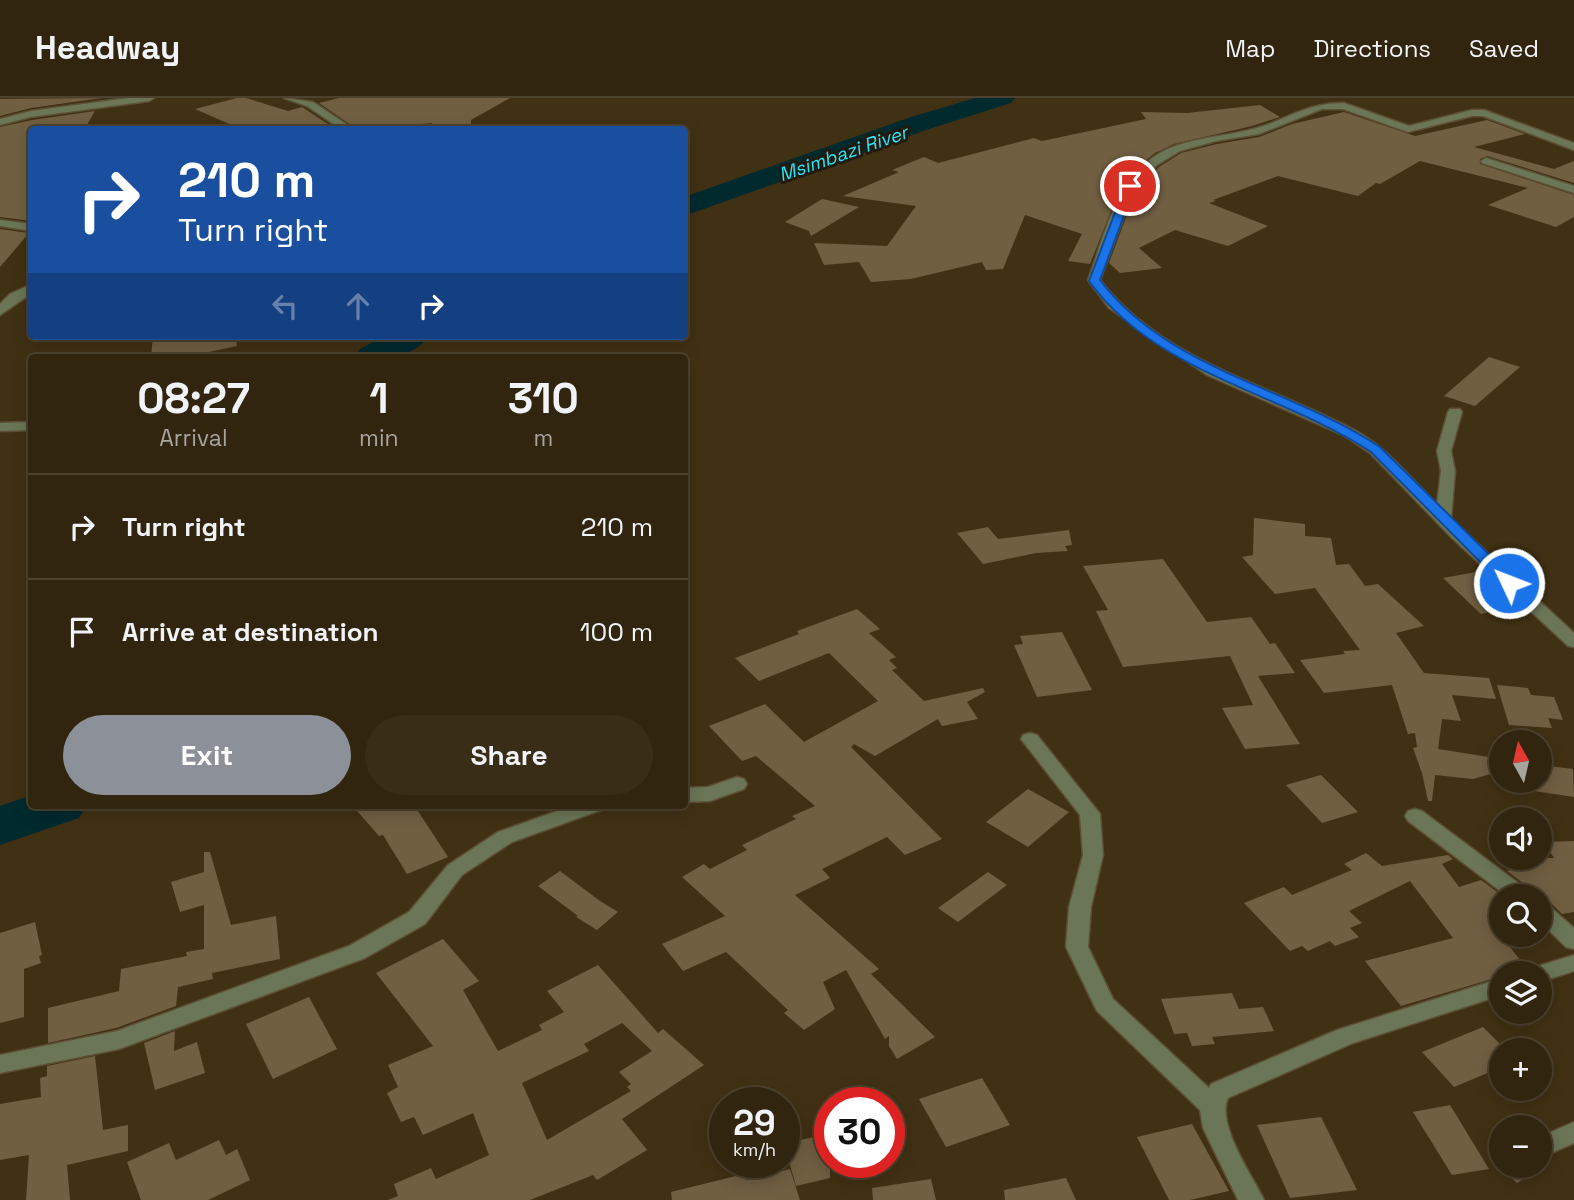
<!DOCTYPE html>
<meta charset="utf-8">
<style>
body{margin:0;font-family:"Space Grotesk",sans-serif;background:#392d18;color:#f1f3f6;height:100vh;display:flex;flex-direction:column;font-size:26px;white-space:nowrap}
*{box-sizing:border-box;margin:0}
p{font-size:23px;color:#a8a59e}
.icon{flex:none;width:38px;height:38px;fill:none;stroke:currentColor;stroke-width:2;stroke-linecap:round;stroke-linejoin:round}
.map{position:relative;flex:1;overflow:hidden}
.side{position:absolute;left:28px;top:256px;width:660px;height:455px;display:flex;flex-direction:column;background:#31250f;border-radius:7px;box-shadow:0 4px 18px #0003,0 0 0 2px #4c422f}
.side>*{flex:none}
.banner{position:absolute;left:28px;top:28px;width:660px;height:214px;border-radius:7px;box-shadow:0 4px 18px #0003,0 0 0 2px #4c422f;background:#1a4fa0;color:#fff;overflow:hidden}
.needle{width:46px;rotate:352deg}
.controls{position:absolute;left:1489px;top:632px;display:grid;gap:14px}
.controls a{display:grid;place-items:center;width:63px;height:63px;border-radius:50%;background:#31250f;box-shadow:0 4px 18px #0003,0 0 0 2px #4c422f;font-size:35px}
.speed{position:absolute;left:709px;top:989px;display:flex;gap:14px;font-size:35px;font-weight:700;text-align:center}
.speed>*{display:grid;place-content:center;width:91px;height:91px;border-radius:50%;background:#31250f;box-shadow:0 4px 18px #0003,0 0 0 2px #4c422f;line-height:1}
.speed small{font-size:18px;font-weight:400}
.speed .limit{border:10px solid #d22;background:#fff;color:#111}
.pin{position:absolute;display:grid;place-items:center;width:60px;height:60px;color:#fff;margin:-30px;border:4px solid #fff;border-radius:50%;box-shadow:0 2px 7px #0007}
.me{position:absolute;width:77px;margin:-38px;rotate:313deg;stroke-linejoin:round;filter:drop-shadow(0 0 5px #0008)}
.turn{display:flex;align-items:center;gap:24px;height:147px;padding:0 35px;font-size:32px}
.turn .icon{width:91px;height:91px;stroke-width:2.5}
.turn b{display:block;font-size:49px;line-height:60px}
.lanes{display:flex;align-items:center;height:66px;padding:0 35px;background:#0003;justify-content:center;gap:35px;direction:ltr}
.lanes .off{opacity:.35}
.eta{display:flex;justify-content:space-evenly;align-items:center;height:119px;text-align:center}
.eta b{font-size:42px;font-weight:700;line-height:49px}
.button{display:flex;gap:14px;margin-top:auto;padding:14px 35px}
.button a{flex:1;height:80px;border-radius:42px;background:#8c9099;color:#fff;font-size:28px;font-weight:700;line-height:80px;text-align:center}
.button a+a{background:#392d18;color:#f1f3f6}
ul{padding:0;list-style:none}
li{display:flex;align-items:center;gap:21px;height:105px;padding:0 35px;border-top:2px solid #4c422f}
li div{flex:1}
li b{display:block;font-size:26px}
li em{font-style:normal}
header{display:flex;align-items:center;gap:42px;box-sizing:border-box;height:98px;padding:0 35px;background:#31250f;border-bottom:2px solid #4c422f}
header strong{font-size:33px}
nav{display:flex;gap:38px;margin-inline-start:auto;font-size:24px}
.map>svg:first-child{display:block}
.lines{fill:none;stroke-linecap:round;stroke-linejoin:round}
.river{fill:#012a2f;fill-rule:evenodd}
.building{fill:#715f42;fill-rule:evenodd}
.minor-casing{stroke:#5d4e34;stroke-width:3}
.minor{fill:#6a7656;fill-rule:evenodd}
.route{fill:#1a73e8;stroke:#114b97;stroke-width:2}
.labels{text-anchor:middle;stroke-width:6;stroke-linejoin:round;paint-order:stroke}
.far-water-label{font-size:19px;font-style:italic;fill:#27e6fb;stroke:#211a0e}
</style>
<header>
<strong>Headway</strong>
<nav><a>Map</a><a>Directions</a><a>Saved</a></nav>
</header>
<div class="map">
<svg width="1574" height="1102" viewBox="0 0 1574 1102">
<rect width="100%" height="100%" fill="#413114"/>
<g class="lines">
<g class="river">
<polygon points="975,0 1015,0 1011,5 929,31 684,118 684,99 911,19"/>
<path d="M385 238H429C411 263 382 259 355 259L360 251Z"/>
<polygon points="32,697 32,707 87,707 79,720 0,747 0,708"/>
</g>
</g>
<g class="building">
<polygon points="102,0 31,10 0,18 0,1"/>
<polygon points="237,0 246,0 288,13 302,9 337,32 243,32 195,11"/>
<polygon points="339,0 510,0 471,22 471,32 433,32 432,25 358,32 319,5"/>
<polygon points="1260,7 1280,19 1252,28 1174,46 1155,55 1139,68 1115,103 1090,166 1068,163 1082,136 1025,117 1003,171 986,172 982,164 911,181 871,184 859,164 824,167 814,145 887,148 916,108 843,98 899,74 892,72 924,59 938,65 1034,40 1042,43 1146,21 1141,14 1187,15"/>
<polygon points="95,13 84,32 32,32 32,123 0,119 0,29 32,22"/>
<polygon points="1344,14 1415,38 1487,22 1525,36 1474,49 1554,71 1574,63 1574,85 1487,58 1480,61 1480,66 1574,97 1574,119 1556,129 1488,107 1528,90 1420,63 1380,86 1376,85 1358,98 1278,78 1213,102 1216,103 1209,105 1268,128 1228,148 1175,132 1139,150 1162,170 1120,175 1109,165 1137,90 1159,69 1181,55 1217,46 1259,39 1292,26"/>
<polygon points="822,101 859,109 811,138 809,133 785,124"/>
<polygon points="0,131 29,135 0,169"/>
<polygon points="153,238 236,238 237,248 204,255 207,259 151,259"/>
<polygon points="1489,259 1520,269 1475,308 1444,298"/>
<polygon points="1254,420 1305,426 1305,438 1331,440 1336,467 1349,466 1365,488 1378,486 1424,528 1396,535 1424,575 1489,580 1496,601 1452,597 1461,623 1442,621 1438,651 1502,661 1502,682 1540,682 1540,667 1573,671 1574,699 1508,689 1518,684 1496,682 1494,675 1473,681 1435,677 1432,703 1428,703 1422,675 1413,650 1417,649 1415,635 1408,636 1392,587 1324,595 1300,562 1345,556 1343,553 1360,552 1315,490 1275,496 1242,459 1253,457"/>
<polygon points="988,429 998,441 1069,432 1072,447 1065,448 1068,453 1036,455 983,466 957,435"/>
<polygon points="1163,461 1207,524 1251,519 1270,546 1275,545 1295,575 1258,578 1300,646 1245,651 1222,610 1253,607 1230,558 1123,569 1096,513 1108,512 1083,468"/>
<polygon points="1476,474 1515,509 1481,516 1443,480"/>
<polygon points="857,511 880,531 869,535 896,559 889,562 897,570 892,572 924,603 983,590 985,594 967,604 978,621 942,628 938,621 875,658 854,646 851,649 942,741 905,757 887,739 822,771 830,780 795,797 879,871 871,876 935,939 897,961 889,948 889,938 885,941 846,872 823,884 835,911 804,932 784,915 788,912 726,854 683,873 662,846 725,818 682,779 704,766 710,771 747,752 742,747 796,721 792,718 815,708 756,658 742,663 709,628 765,606 804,644 878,603 829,555 759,583 735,560 799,536 797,533"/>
<polygon points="1062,534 1092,592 1037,599 1014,547 1023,546 1020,538"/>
<polygon points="1497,587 1528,590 1531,597 1554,599 1563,622 1548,620 1552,630 1509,627"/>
<polygon points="1321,677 1358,714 1322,725 1286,687"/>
<polygon points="1028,691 1069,714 1028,749 986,724"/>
<polygon points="352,707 414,707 448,759 407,776 383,737 379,738"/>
<polygon points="1574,743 1574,814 1562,816 1544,798 1536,798 1531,791 1507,773 1516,770 1508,760 1554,760 1544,744"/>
<polygon points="204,754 210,754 231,827 276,818 280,861 212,875 213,881 178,889 176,908 116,930 48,945 48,910 119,893 121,871 187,858 186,854 204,851 204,807 180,814 171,784 204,774"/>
<polygon points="1366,755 1382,768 1448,757 1453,761 1442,766 1459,789 1481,782 1503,798 1502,839 1528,872 1526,875 1502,875 1502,878 1401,908 1365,863 1453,840 1410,783 1349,813 1362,825 1350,830 1359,839 1335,848 1330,843 1308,853 1302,848 1290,853 1244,805 1284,789 1292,797 1352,772 1344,766"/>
<polygon points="560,773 600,803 618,814 597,832 576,819 578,818 538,788"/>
<polygon points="988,774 1007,787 958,824 938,810"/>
<polygon points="35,824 42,857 39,858 41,865 24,871 24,919 0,925 0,835"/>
<path d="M443 841 479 883 463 892 498 953 542 932 539 927 564 914 547 893 598 867 658 935 663 931 704 967 622 1021 647 1052 597 1082 593 1077 530 1102H388L398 1098 394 1086 431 1070 436 1081 489 1057 473 1015 423 1037 414 1019 401 1024 387 995 398 989 388 967 433 948 376 875ZM622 925 652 953 619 974 631 986 627 989 631 993 547 1042 522 985 589 953 584 946Z"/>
<polygon points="1232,895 1239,911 1263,909 1274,933 1212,939 1215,946 1192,948 1187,935 1174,936 1161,901"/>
<polygon points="309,899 337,951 273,981 246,926"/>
<polygon points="1483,929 1502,948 1502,969 1454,989 1422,954"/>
<polygon points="175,933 174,953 197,944 205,975 155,992 144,945"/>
<polygon points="95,958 103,1032 128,1027 128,1053 67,1067 70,1102 26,1102 29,1057 0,1062 0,1006 41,999 40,980 47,978 47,968"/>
<polygon points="982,980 1010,1027 946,1049 919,1001"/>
<polygon points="1450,1007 1489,1071 1452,1077 1413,1014"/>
<polygon points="1321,1019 1357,1092 1290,1100 1257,1027"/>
<polygon points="1192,1026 1229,1093 1190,1102 1169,1102 1137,1039"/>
<polygon points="830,1035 830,1080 796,1088 784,1046"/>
<polygon points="219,1042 226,1057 237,1051 250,1082 208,1102 141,1102 127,1064 169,1045 176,1062"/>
<polygon points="1502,1058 1502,1068 1540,1068 1540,1060 1547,1066 1517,1085 1492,1063"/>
<polygon points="790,1071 800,1102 672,1102 671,1094 744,1076 746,1082"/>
<polygon points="1066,1080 1076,1102 1005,1102 1004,1092"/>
<polygon points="931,1081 936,1102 873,1102 872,1090"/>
</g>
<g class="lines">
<g class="minor-casing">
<g id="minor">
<polygon points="128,0 154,0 149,3 31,19 0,27 0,21 31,13"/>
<polygon points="284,0 313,4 355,32 342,32 307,8"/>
<path d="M1344 5 1409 28 1472 12H1484L1574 45V52L1483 18H1472L1408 34 1343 11H1322L1259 36 1216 43 1180 53 1157 67 1135 89 1100 182C1162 263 1268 286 1354 332 1387 349 1411 381 1437 406L1441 373 1437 353 1448 314 1450 311H1460L1462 314 1451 353 1455 373 1451 421 1574 535V549L1568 548 1451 439 1370 355 1345 338 1207 277 1109 210 1088 182C1106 133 1119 68 1175 48 1200 39 1227 38 1253 31 1288 22 1304 5 1344 5Z"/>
<polygon points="1486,60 1574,88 1574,95 1482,65 1481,63"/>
<polygon points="0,122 32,126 32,133 0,128"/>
<polygon points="32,186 32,195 0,217 0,206 10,196"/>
<polygon points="32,324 32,332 0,333 0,325"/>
<path d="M1030 635 1037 637 1100 716 1103 757 1091 809 1088 849 1113 901 1209 990 1211 986 1337 932 1502 880V897L1353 945 1228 1000C1216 1026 1252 1077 1264 1102H1238L1203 1030 1200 1012 1097 913 1094 907 1066 849 1069 809 1083 757 1080 717 1021 641 1023 637Z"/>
<polygon points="737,679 744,681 747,686 744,691 710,703 684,704 684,690 708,689"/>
<polygon points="574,707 604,707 601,712 512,744 462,777 425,826 365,860 119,951 0,975 0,957 117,933 349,848 409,814 448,767 498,734"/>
<polygon points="1415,711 1422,713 1529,793 1533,798 1507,798 1408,723 1405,718 1408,713"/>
<polygon points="1540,804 1548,807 1574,830 1574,851 1566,849 1540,824"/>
<polygon points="1574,857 1574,873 1540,884 1540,875 1529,875 1532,870"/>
<polygon points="1574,1024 1574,1045 1551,1055 1542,1052 1540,1048 1542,1038"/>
</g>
</g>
<use href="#minor" class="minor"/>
</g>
<path class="route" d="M1130 85 1135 88 1100 182C1168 272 1290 289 1380 349L1514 481 1516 485 1514 488H1504L1371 354C1280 294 1156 276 1089 183L1125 88Z"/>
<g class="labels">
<g class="far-water-label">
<text transform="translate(843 55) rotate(-19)" y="7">Msimbazi River</text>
</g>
</g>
</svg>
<div class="controls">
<a><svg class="needle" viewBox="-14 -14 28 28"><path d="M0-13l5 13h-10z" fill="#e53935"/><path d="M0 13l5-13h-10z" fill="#a8a59e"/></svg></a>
<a><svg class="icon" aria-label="sound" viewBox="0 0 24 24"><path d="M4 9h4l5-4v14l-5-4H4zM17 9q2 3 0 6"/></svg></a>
<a><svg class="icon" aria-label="search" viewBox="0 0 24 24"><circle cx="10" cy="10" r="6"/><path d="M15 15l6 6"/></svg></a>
<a><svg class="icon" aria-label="layers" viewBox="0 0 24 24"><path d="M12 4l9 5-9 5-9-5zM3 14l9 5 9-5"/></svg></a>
<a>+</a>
<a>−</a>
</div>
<div class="speed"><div>29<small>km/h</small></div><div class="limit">30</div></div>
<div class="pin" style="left:1130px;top:88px;background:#d93025"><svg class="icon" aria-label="arrive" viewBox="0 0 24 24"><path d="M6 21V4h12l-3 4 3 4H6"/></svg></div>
<svg class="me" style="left:1509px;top:485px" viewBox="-20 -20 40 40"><circle r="17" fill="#1a73e8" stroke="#fff" stroke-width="3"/><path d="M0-11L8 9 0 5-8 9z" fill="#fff"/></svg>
<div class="banner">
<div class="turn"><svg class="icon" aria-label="right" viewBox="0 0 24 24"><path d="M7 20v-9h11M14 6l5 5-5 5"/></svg><div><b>210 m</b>Turn right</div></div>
<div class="lanes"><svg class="icon off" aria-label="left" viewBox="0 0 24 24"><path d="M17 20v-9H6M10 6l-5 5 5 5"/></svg><svg class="icon off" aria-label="ahead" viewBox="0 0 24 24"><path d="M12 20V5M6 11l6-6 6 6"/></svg><svg class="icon" aria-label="right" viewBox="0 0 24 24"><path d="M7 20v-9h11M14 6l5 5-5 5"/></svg></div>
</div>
<section class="side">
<div class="eta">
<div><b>08:27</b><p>Arrival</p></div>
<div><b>1</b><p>min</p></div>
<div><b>310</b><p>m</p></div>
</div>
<ul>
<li><svg class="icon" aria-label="right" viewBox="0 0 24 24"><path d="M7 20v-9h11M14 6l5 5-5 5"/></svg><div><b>Turn right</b></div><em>210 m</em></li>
<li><svg class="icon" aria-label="arrive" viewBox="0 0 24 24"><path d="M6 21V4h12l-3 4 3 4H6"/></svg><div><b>Arrive at destination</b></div><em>100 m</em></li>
</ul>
<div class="button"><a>Exit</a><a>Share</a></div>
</section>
</div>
